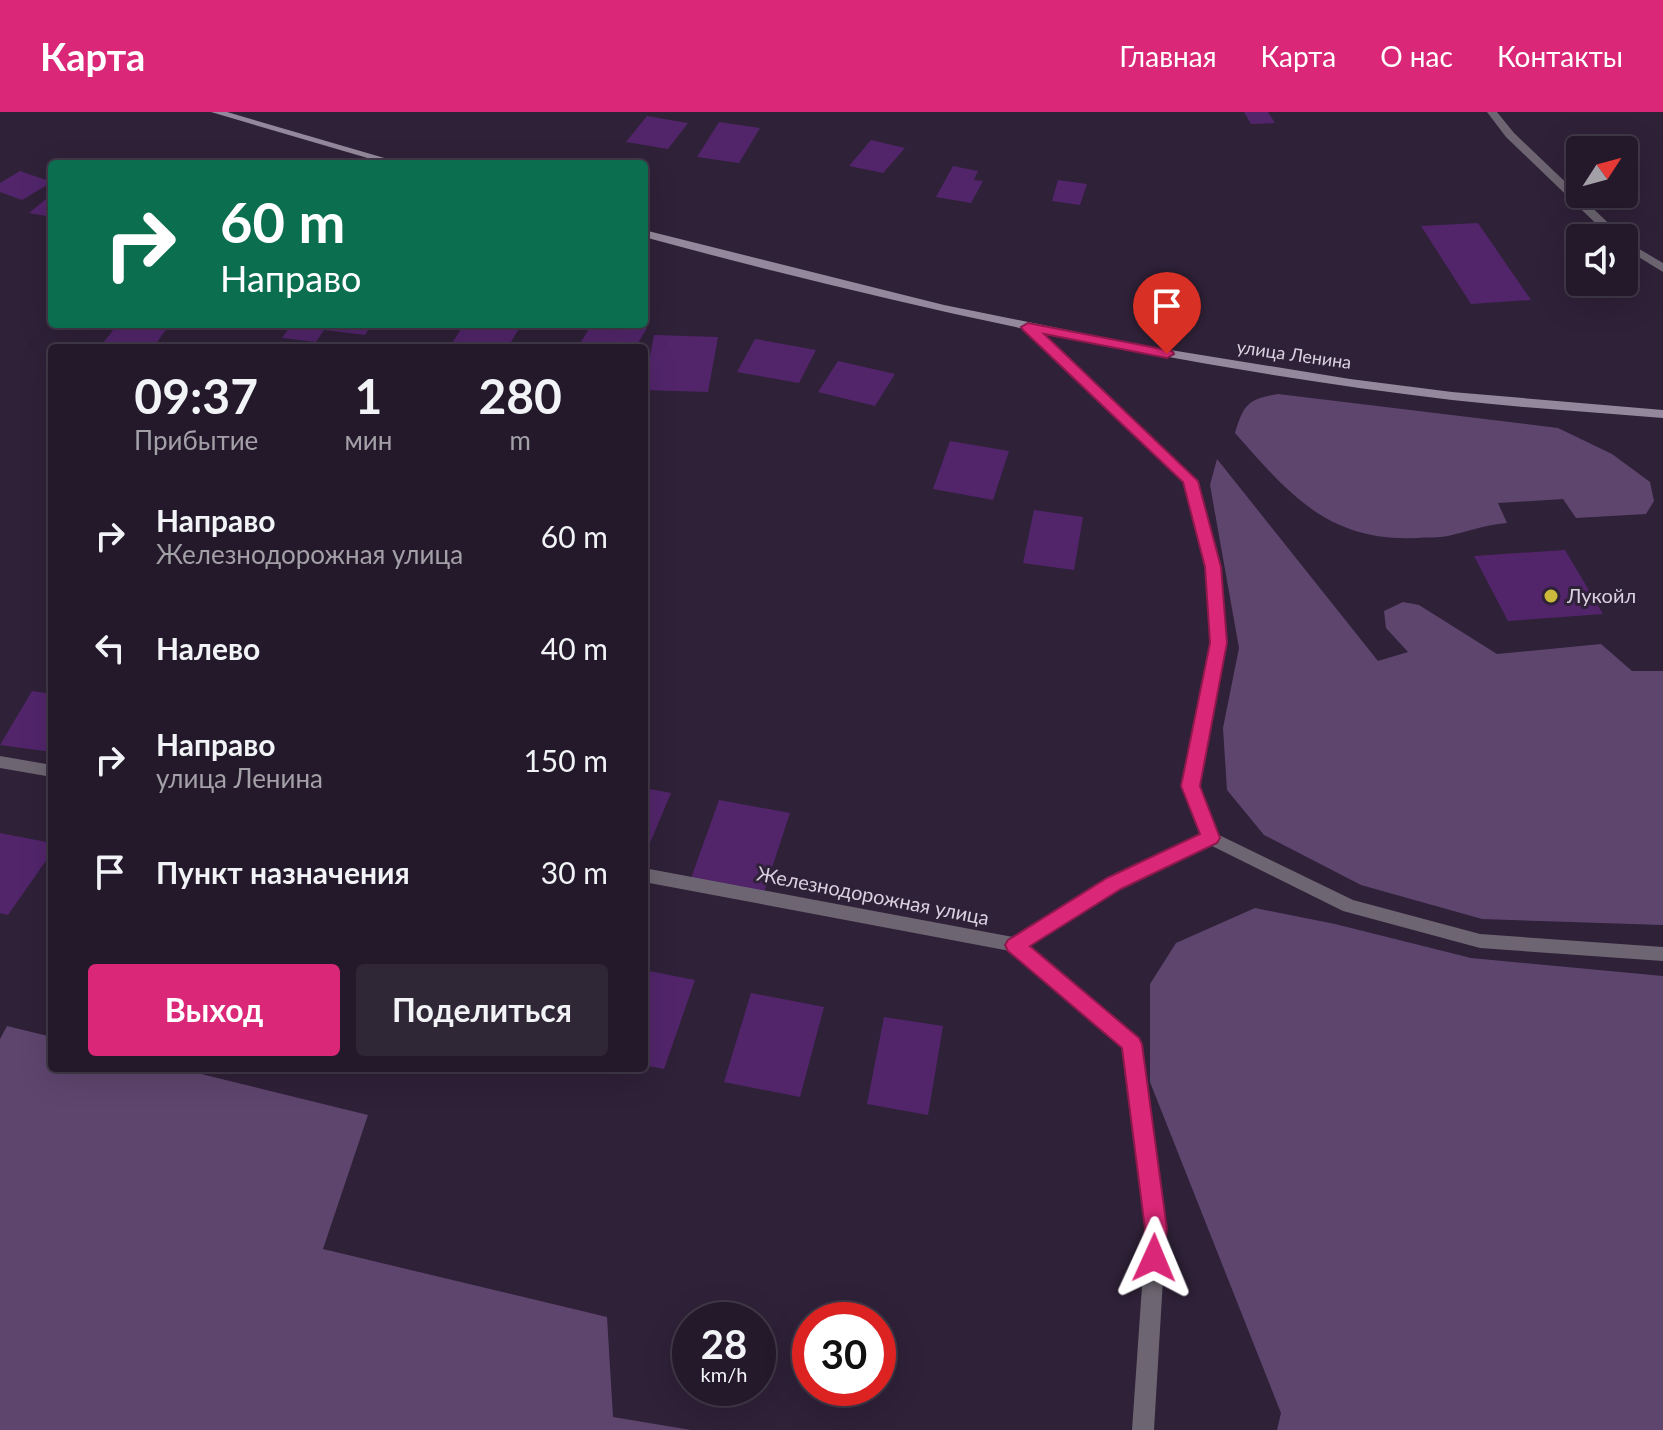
<!DOCTYPE html>
<html lang="ru">
<meta charset="utf-8">
<style>
body{margin:0;font-family:Lato,sans-serif;background:#2f2636;color:#f1f3f6;height:100vh;display:flex;flex-direction:column;font-size:30px;white-space:nowrap}
*{box-sizing:border-box;margin:0}
p{font-size:26px;color:#a3a0a8}
.icon{flex:none;width:44px;height:44px;fill:none;stroke:currentColor;stroke-width:2;stroke-linecap:round;stroke-linejoin:round}
.map{position:relative;flex:1;overflow:hidden}
.panel{position:absolute;left:48px;top:232px;width:600px;height:728px;display:flex;flex-direction:column;background:#23192a;border-radius:8px;box-shadow:0 8px 32px #0002,0 0 0 2px #403847}
.panel>*{flex:none}
.guide{position:absolute;left:48px;top:48px;width:600px;height:168px;border-radius:8px;box-shadow:0 8px 32px #0002,0 0 0 2px #403847;background:#0b6e4f;color:#fff;overflow:hidden}
.needle{width:52px;rotate:54deg}
.controls{position:absolute;left:1566px;top:24px;display:grid;gap:16px}
.controls a{display:grid;place-items:center;width:72px;height:72px;border-radius:8px;background:#23192a;box-shadow:0 8px 32px #0002,0 0 0 2px #403847;font-size:40px}
.speed{position:absolute;left:672px;top:1190px;display:flex;gap:16px;font-size:40px;font-weight:700;text-align:center}
.speed>*{display:grid;place-content:center;width:104px;height:104px;border-radius:50%;background:#23192a;box-shadow:0 8px 32px #0002,0 0 0 2px #403847;line-height:1}
.speed small{font-size:20px;font-weight:400}
.speed .limit{border:12px solid #d22;background:#fff;color:#111}
.pin{position:absolute;display:grid;place-items:center;width:68px;height:68px;color:#fff;margin:-82px -34px;border-radius:50% 50% 50% 0;rotate:-45deg;box-shadow:0 0 8px #0007}
.pin .icon{rotate:45deg}
.me{position:absolute;width:88px;margin:-44px;rotate:1deg;stroke-linejoin:round;filter:drop-shadow(0 0 6px #0008)}
.turn{display:flex;align-items:center;gap:28px;height:168px;padding:0 40px;font-size:36px}
.turn .icon{width:104px;height:104px;stroke-width:2.5}
.turn b{display:block;font-size:56px;line-height:68px}
.eta{display:flex;justify-content:space-evenly;align-items:center;height:136px;text-align:center}
.eta b{font-size:48px;font-weight:700;line-height:56px}
.action{display:flex;gap:16px;margin-top:auto;padding:16px 40px}
.action a{flex:1;height:92px;border-radius:8px;background:#db2777;color:#fff;font-size:32px;font-weight:700;line-height:92px;text-align:center}
.action a+a{background:#2f2636;color:#f1f3f6}
ul{padding:0;list-style:none}
li{display:flex;align-items:center;gap:24px;height:112px;padding:0 40px}
li div{flex:1}
li b{display:block;font-size:30px}
li em{font-style:normal}
header{display:flex;align-items:center;gap:48px;box-sizing:border-box;height:112px;padding:0 40px;background:#db2777;color:#fff}
header strong{font-size:38px}
nav{display:flex;gap:44px;margin-inline-start:auto;font-size:28px}
.map>svg:first-child{display:block}
.green{fill:#5e456e}
.building{fill:#52256b}
.lines{fill:none;stroke-linecap:round;stroke-linejoin:round}
.minor{fill:#6d6672;fill-rule:evenodd}
.secondary{fill:#94899c;fill-rule:evenodd}
.route{fill:#db2777;stroke:#8e194d;stroke-width:2}
.poi-dot{fill:#cbba39;stroke:#2f2138;stroke-width:3}
.labels{text-anchor:middle;stroke-width:6;stroke-linejoin:round;paint-order:stroke}
.far-street-label{font-size:18px;fill:#d9d1e0;stroke:#2f2138}
.poi-label{font-size:20px;fill:#d9d1e0;stroke:#2f2138;text-anchor:start}
.street-label{font-size:20px;fill:#d9d1e0;stroke:#2f2138}
</style>
<header>
<strong>Карта</strong>
<nav><a>Главная</a><a>Карта</a><a>О нас</a><a>Контакты</a></nav>
</header>
<div class="map">
<svg width="1663" height="1318" viewBox="0 0 1663 1318">
<rect width="100%" height="100%" fill="#2f2138"/>
<g class="green">
<path d="M1278 282 1558 316 1612 342 1650 370 1654 389 1646 402 1576 406 1563 387 1498 391 1507 411C1483 413 1470 419 1448 424 1438 426 1427 425 1417 426 1328 430 1289 382 1235 321 1244 292 1248 287 1278 282Z"/>
<polygon points="1217,347 1378,549 1408,540 1386,516 1384,499 1403,490 1419,493 1497,542 1601,532 1632,559 1663,559 1663,813 1482,807 1361,773 1264,723 1227,678 1223,616 1239,536 1210,373"/>
<polygon points="1255,796 1335,812 1471,846 1663,864 1663,1318 1277,1318 1281,1301 1150,970 1150,872 1176,831"/>
<polygon points="7,914 52,925 52,956 177,956 368,1003 323,1137 607,1205 613,1305 691,1318 0,1318 0,927"/>
</g>
<g class="building">
<polygon points="1244,0 1268,0 1275,11 1251,12"/>
<polygon points="647,4 688,11 668,37 626,30"/>
<polygon points="719,10 760,16 739,51 697,45"/>
<polygon points="871,28 905,36 883,61 849,54"/>
<polygon points="953,54 978,59 974,68 983,69 971,91 936,85"/>
<polygon points="20,59 52,70 22,88 0,80 0,71"/>
<polygon points="1058,68 1087,72 1080,93 1052,89"/>
<polygon points="52,82 52,105 29,101"/>
<polygon points="1478,111 1531,188 1471,192 1421,114"/>
<polygon points="118,212 170,212 153,236 99,236"/>
<polygon points="292,212 372,212 365,223 324,218 316,230 282,226"/>
<polygon points="464,212 522,212 507,236 449,236"/>
<polygon points="592,212 623,212 647,216 635,236 577,236"/>
<polygon points="654,223 718,225 708,280 644,278"/>
<polygon points="755,227 816,238 799,271 737,260"/>
<polygon points="838,249 895,262 875,294 818,280"/>
<polygon points="950,329 1009,339 993,388 933,377"/>
<polygon points="1034,398 1083,405 1074,458 1023,451"/>
<polygon points="1565,438 1603,502 1508,509 1474,444"/>
<polygon points="32,579 52,582 52,640 0,633"/>
<polygon points="644,676 671,681 644,745"/>
<polygon points="719,688 790,701 763,783 690,769"/>
<polygon points="0,721 52,731 52,740 8,803 0,801"/>
<polygon points="644,858 695,868 664,957 644,953"/>
<polygon points="751,881 824,895 800,985 724,970"/>
<polygon points="884,905 943,914 928,1003 867,992"/>
</g>
<g class="lines">
<g class="minor">
<polygon points="1487,0 1497,0 1514,21 1624,126 1611,126 1506,25"/>
<polygon points="1624,128 1663,151 1663,160 1624,136"/>
<polygon points="1028,211 1032,212 1198,369 1220,455 1225,531 1199,674 1217,722 1353,788 1480,822 1663,835 1663,849 1480,836 1343,799 1210,733 1120,776 1028,834 1138,926 1141,932 1166,1117 1154,1318 1132,1318 1146,1117 1123,936 1010,839 644,770 644,756 1013,825 1108,766 1201,723 1183,674 1211,531 1206,455 1185,371 1024,218 1024,212"/>
<polygon points="0,644 52,653 52,665 0,656"/>
</g>
<g class="secondary">
<polygon points="211,0 227,0 405,52 388,52"/>
<path d="M644 118 944 193 1146 234 1350 267 1452 280 1663 298V306C1593 300 1522 296 1452 288 1178 255 909 197 644 125Z"/>
</g>
</g>
<polygon class="route" points="1028,211 1172,239 1174,242 1167,246 1044,222 1198,369 1221,455 1227,531 1200,674 1220,726 1217,731 1121,777 1030,834 1139,926 1142,932 1167,1117 1162,1153 1154,1156 1146,1153 1143,1146 1145,1117 1122,936 1008,839 1005,833 1008,828 1107,766 1200,722 1181,674 1210,531 1205,455 1183,370 1023,218 1021,215"/>
<circle class="poi-dot" cx="1551" cy="484" r="8"/>
<g class="labels">
<g class="far-street-label">
<text transform="translate(1294 243) rotate(8)" y="6">улица Ленина</text>
</g>
<g class="poi-label">
<text x="1567" y="491">Лукойл</text>
</g>
<g class="street-label">
<text transform="translate(873 784) rotate(11)" y="7">Железнодорожная улица</text>
</g>
</g>
</svg>
<div class="controls">
<a><svg class="needle" viewBox="-14 -14 28 28"><path d="M0-13l5 13h-10z" fill="#e53935"/><path d="M0 13l5-13h-10z" fill="#a3a0a8"/></svg></a>
<a><svg class="icon" aria-label="sound" viewBox="0 0 24 24"><path d="M4 9h4l5-4v14l-5-4H4zM17 9q2 3 0 6"/></svg></a>
</div>
<div class="speed"><div>28<small>km/h</small></div><div class="limit">30</div></div>
<div class="pin" style="left:1167px;top:242px;background:#d93025"><svg class="icon" aria-label="arrive" viewBox="0 0 24 24"><path d="M6 21V4h12l-3 4 3 4H6"/></svg></div>
<svg class="me" style="left:1154px;top:1146px" viewBox="-20 -20 40 40"><path d="M0-17L14 15 0 8-14 15z" fill="#db2777" stroke="#fff" stroke-width="4"/></svg>
<div class="guide">
<div class="turn"><svg class="icon" aria-label="right" viewBox="0 0 24 24"><path d="M7 20v-9h11M14 6l5 5-5 5"/></svg><div><b>60 m</b>Направо</div></div>
</div>
<section class="panel">
<div class="eta">
<div><b>09:37</b><p>Прибытие</p></div>
<div><b>1</b><p>мин</p></div>
<div><b>280</b><p>m</p></div>
</div>
<ul>
<li><svg class="icon" aria-label="right" viewBox="0 0 24 24"><path d="M7 20v-9h11M14 6l5 5-5 5"/></svg><div><b>Направо</b><p>Железнодорожная улица</p></div><em>60 m</em></li>
<li><svg class="icon" aria-label="left" viewBox="0 0 24 24"><path d="M17 20v-9H6M10 6l-5 5 5 5"/></svg><div><b>Налево</b></div><em>40 m</em></li>
<li><svg class="icon" aria-label="right" viewBox="0 0 24 24"><path d="M7 20v-9h11M14 6l5 5-5 5"/></svg><div><b>Направо</b><p>улица Ленина</p></div><em>150 m</em></li>
<li><svg class="icon" aria-label="arrive" viewBox="0 0 24 24"><path d="M6 21V4h12l-3 4 3 4H6"/></svg><div><b>Пункт назначения</b></div><em>30 m</em></li>
</ul>
<div class="action"><a>Выход</a><a>Поделиться</a></div>
</section>
</div>
